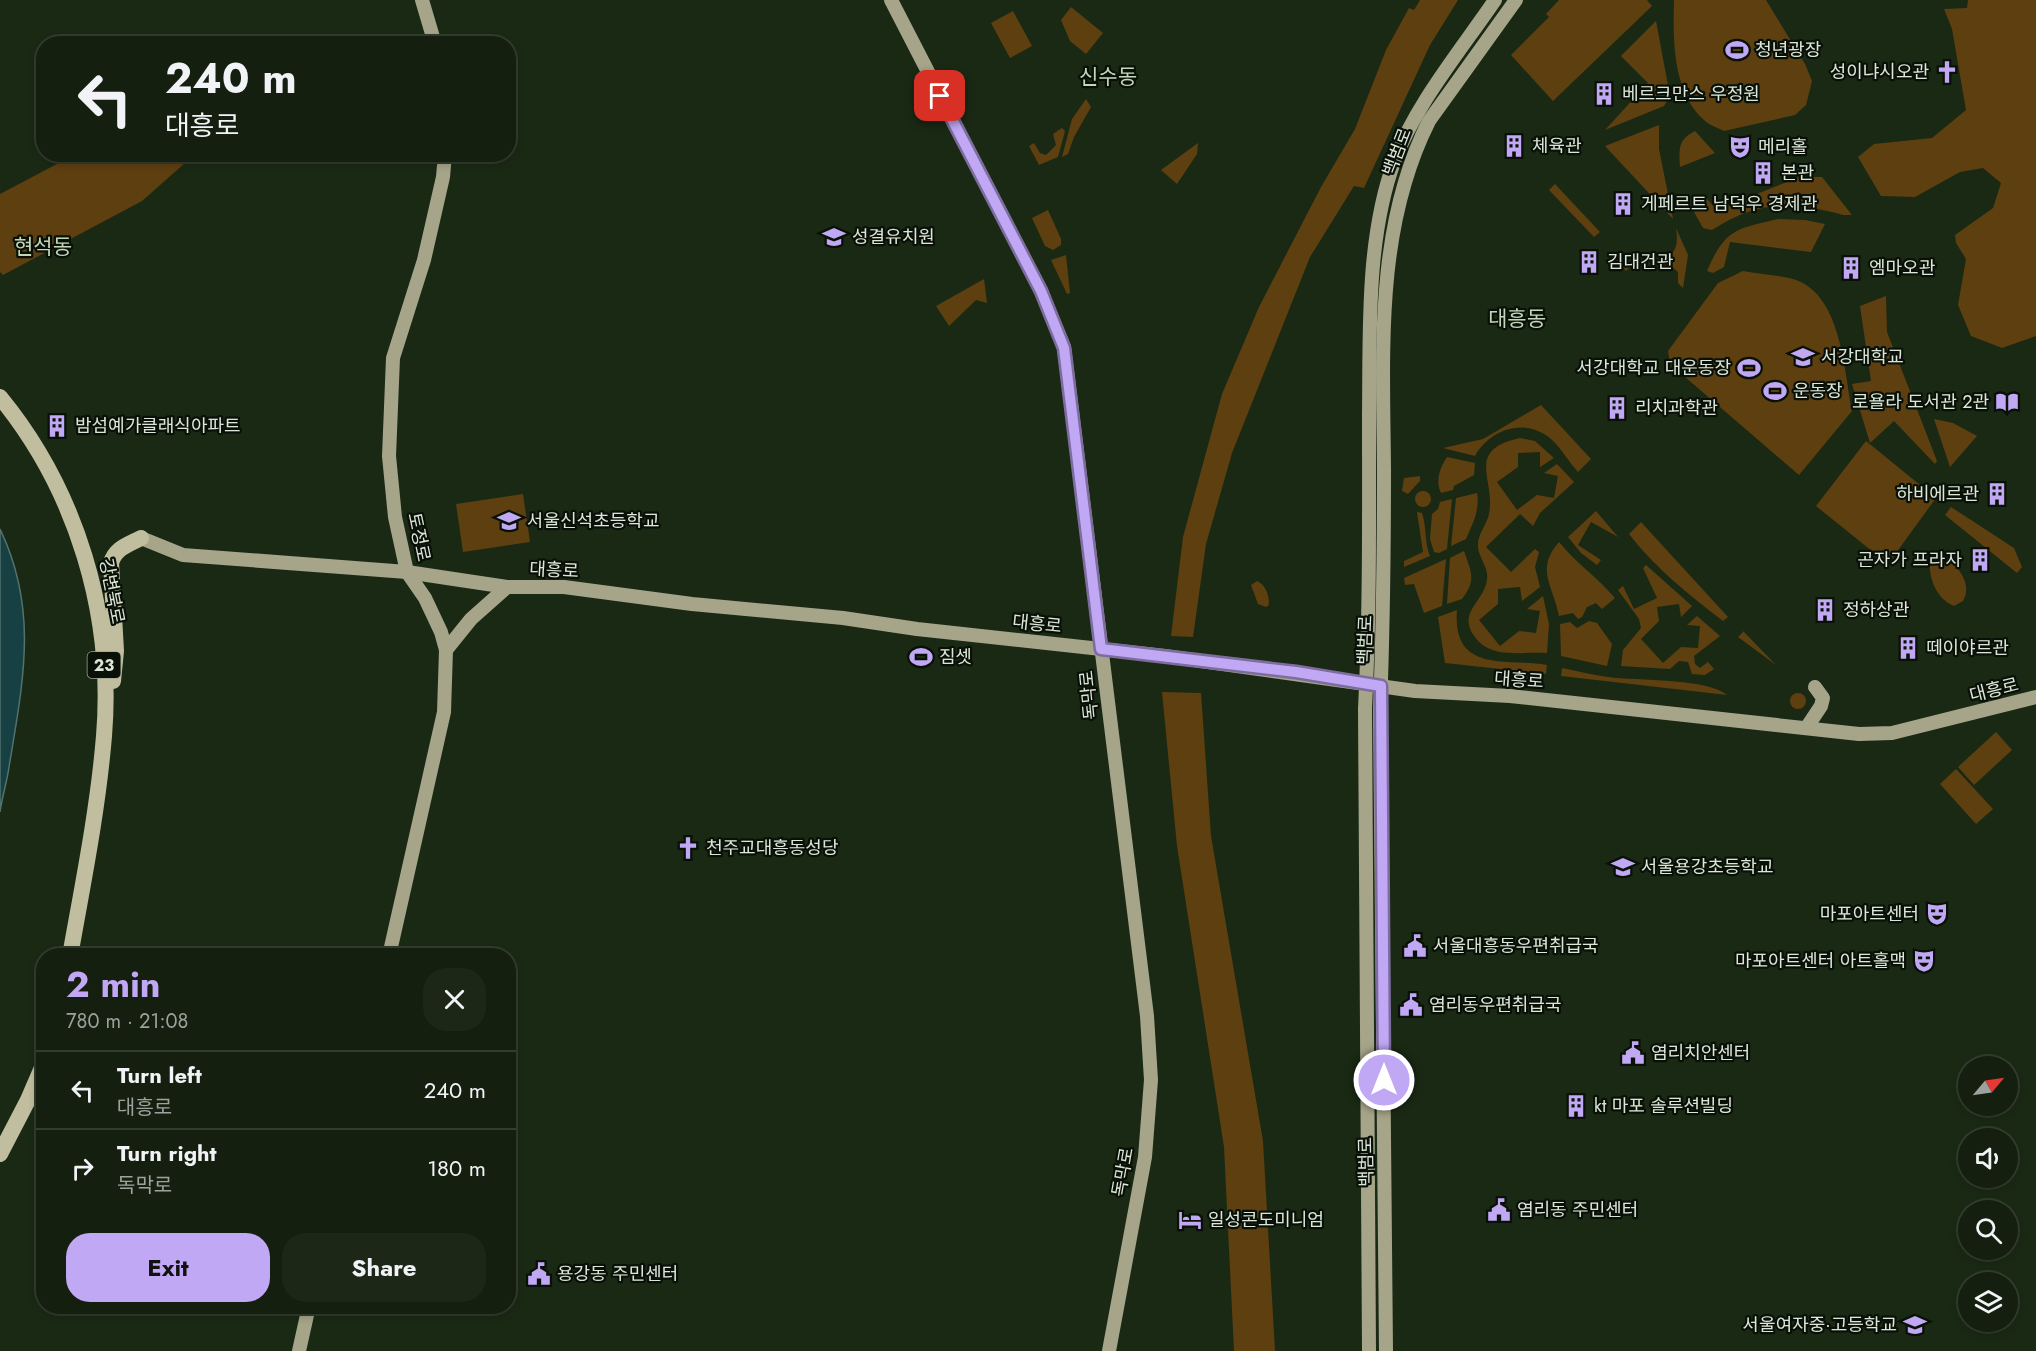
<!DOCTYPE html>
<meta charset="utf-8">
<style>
body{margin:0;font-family:Jost,"Noto Sans KR",sans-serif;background:#1d2718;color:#f1f3f6;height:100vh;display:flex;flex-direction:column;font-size:22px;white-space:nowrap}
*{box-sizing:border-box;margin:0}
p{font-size:20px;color:#9da29e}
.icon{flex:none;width:33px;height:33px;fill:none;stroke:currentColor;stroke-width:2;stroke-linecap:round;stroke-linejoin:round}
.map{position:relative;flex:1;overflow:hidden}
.details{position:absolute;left:36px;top:948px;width:480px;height:366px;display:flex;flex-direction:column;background:#141f0f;border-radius:24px;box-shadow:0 3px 9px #0003,0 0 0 2px #333d2f}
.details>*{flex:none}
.hud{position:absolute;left:36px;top:36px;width:480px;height:126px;border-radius:24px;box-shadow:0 3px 9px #0003,0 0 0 2px #333d2f;background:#141f0f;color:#f1f3f6;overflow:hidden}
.needle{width:39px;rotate:61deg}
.fabs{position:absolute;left:1958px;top:1056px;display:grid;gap:12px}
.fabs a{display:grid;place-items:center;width:60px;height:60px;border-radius:50%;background:#141f0f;box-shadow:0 3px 9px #0003,0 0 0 2px #333d2f;font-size:30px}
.pin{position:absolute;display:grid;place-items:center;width:51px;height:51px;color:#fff;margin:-26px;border-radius:12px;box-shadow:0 3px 9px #0006}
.me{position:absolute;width:66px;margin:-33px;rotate:0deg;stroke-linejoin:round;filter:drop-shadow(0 0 4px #0008)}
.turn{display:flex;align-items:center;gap:21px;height:126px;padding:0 30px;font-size:27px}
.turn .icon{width:78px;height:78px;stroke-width:2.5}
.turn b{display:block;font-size:42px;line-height:51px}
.round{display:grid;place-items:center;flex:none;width:63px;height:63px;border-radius:24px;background:#1d2718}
.summary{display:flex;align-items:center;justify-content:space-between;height:102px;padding:0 30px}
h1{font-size:36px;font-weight:700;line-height:45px;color:#c0a8f4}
.cta{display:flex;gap:12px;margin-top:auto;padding:12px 30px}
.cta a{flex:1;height:69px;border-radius:24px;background:#c0a8f4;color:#111;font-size:24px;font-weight:700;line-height:69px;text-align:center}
.cta a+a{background:#1d2718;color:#f1f3f6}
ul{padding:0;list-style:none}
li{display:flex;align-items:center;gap:18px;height:78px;padding:0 30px;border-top:2px solid #333d2f}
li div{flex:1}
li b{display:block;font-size:22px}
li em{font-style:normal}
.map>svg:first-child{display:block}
.green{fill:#5e3f10}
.water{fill:#174043;stroke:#527270;stroke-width:1.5}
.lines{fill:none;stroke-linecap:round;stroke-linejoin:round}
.major{stroke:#a6a58a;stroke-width:14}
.highway{stroke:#c0be9e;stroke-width:16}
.route-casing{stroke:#7d6d9f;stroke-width:15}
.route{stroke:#c0a8f4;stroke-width:10}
.labels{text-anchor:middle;stroke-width:4.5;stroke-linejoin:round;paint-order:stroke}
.shield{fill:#091007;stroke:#9da699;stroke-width:1.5}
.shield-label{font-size:16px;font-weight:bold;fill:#dce6d8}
.poi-label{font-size:18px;fill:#dce6d8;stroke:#091007;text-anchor:start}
.street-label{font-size:18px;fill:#dce6d8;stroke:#091007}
.quarter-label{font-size:21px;fill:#c2d6ba;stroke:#091007}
</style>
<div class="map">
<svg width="2036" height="1351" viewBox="0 0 2036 1351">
<rect width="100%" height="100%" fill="#1a2914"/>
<g class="green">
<polygon points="1420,0 1458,0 1430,45 1364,188 1354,186 1310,257 1232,453 1206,544 1193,637 1171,636 1183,537 1222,394 1259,307 1321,187 1355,129 1386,50 1409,8 1414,10"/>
<polygon points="1559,0 1647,0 1652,6 1553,101 1511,55 1549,17 1546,14"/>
<path d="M1674 0H1766L1805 64 1812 81 1806 105 1795 115 1724 131C1718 128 1709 125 1704 120 1672 92 1673 38 1674 0Z"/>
<polygon points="1968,0 2036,0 2036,336 2002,348 1971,336 1958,305 1966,259 1956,243 1955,235 1993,208 2001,183 1983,168 1960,172 1915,197 1881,196 1858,157 1874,144 1932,138 1966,110 1952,29 1944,9 1967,8"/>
<polygon points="1071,7 1103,33 1086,54 1070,41 1061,20"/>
<polygon points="1013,11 1032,46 1010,58 991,23"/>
<polygon points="1656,21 1670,96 1664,106 1605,130 1648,83 1621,56"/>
<polygon points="1086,99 1091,107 1074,137 1068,154 1062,157 1072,119"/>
<polygon points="1659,125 1659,149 1673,219 1605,146"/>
<polygon points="1062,128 1065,131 1058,157 1039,165 1029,146 1034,143 1040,153 1046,155 1056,145 1053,134"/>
<path d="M1695 131 1715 153 1680 167C1679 148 1678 140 1695 131Z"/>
<polygon points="1198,143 1197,154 1177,184 1161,170"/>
<polygon points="74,155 194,155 142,201 3,275 0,272 0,194"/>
<path d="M1799 177H1822L1852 215H1843C1791 201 1759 200 1712 230L1703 228 1690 205 1706 198 1717 210Z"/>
<polygon points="1555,184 1600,232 1594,237 1549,190"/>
<polygon points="1048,210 1061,239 1061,245 1053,250 1045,246 1032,218"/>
<path d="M1778 219 1805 220 1825 224 1811 252 1730 242 1724 267 1713 273 1707 271C1725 229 1736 229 1778 219Z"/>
<path d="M1676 228 1688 255 1683 288 1678 283V272L1668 264 1661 266 1656 262C1675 258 1679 246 1676 228Z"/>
<polygon points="1620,253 1632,265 1626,271 1614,258"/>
<polygon points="1066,255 1070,293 1067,294 1051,260"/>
<path d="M1743 271C1759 274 1777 275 1793 279 1841 293 1844 369 1852 411L1799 475 1670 364 1668 351 1718 283Z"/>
<polygon points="984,279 987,303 976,300 949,326 936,306"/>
<polygon points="1886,296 1887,332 1937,461 1935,464 1894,421 1870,443 1852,384 1871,381 1860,306"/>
<path d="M1541 405 1591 459 1578 472C1569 462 1561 448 1551 439 1526 417 1490 429 1475 456L1443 448 1483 439Z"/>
<polygon points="1934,419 1953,423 1977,436 1950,467"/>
<path d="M1520 438 1535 441 1554 458 1540 467V452L1518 453V467L1497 482 1517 510 1537 495 1554 498 1558 476 1544 473 1557 464 1574 482 1540 513 1533 526 1520 514 1486 547 1511 572 1535 549 1539 552 1535 567 1540 587 1522 601 1520 587 1498 589V604L1479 620 1500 646 1519 631 1536 633 1540 611 1527 609 1543 596 1549 624 1547 653C1521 651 1492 660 1475 637 1456 612 1485 602 1487 579 1489 567 1477 556 1478 544 1478 534 1487 524 1489 514 1496 480 1464 450 1520 438Z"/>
<polygon points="1866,441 1936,498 1888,564 1816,506"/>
<path d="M1447 457 1475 463 1474 475 1454 486 1453 490 1441 493C1435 481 1440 467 1447 457Z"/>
<polygon points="1420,476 1420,481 1408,494 1402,491 1404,478"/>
<circle cx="1423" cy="499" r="8"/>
<path d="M1477 493C1480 510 1473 523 1466 539L1451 546 1456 498Z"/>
<polygon points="523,494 530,542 463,552 456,504"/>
<polygon points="1452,499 1447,549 1439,553 1434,552 1430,539 1432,514 1438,509 1440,502"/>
<polygon points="1951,507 2014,548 2022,567 2017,573 1945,515"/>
<polygon points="1596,511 1618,537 1591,522 1578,545 1601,560 1597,565 1581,553 1568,537"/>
<path d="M1417 512 1422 513C1427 528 1424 541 1430 556L1404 567V561L1423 552Z"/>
<path d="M1641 522 1728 617 1723 621C1689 595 1655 568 1629 534Z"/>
<path d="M1559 542C1576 563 1597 577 1615 598L1602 609 1596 603 1587 607 1582 617 1578 619 1573 613 1559 616C1553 585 1535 569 1559 542Z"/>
<path d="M1464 551C1471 572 1477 580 1462 599L1447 604 1450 558Z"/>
<path d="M1942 556C1957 564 1973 583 1963 601L1954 606C1936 599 1928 577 1930 559Z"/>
<polygon points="1446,559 1442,606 1424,613 1414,584 1405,585 1404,578"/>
<polygon points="1646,565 1692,606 1681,617 1679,604 1657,607 1659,621 1641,639 1663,663 1681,647 1698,648 1700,626 1687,625 1697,616 1720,636 1694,656 1695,664 1700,668 1708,662 1714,669 1705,675 1692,674 1688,662 1679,661 1670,669 1621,666 1623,650 1641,628 1639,619 1618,590 1623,586 1634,609 1657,598 1643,568"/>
<path d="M1257 581C1266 585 1269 595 1269 605L1266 607 1258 604 1251 585Z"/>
<path d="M1457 610C1452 674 1507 658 1547 665L1546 674 1445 663 1438 617Z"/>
<polygon points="1589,621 1597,623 1612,644 1607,666 1561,656 1560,624 1570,622 1577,628"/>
<polygon points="1744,631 1744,632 1776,665 1738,637"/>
<path d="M1562 668C1578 671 1593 675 1608 677 1637 681 1707 678 1727 695L1561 676Z"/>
<polygon points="1162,692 1201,693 1211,836 1263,1141 1275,1351 1234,1351 1224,1147 1177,846"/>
<circle cx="1798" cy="701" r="8"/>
<polygon points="1996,732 2012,750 1974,785 1958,767"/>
<polygon points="1956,769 1993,809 1976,824 1940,784"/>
</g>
<path class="water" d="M0 529C39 610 23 682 9 767 7 782 2 797 0 812Z"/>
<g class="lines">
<g class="major">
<polyline points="422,0 435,44"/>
<polyline points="891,0 1041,291 1064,347 1147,1016 1151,1080 1145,1157 1109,1351"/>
<polyline points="141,538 183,555 407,572 507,587 564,587 692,604 843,618 917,629 1165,656 1415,691 1510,696 1859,734 1892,733 2036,697"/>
<polyline points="446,650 471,619 507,587"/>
<polyline points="1807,727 1821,706 1823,698 1815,687"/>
<polyline points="389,956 444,712 446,650 441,632 425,598 407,572 395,517 389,456 393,358 424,260 443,177 445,154"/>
<polyline points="299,1351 309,1306"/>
<path d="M1369 1351 1365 709C1370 611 1369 512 1369 414 1370 332 1366 240 1394 162 1415 105 1461 50 1495 0"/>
<path d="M1386 1351 1380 710C1383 629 1384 549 1384 469 1383 351 1375 228 1429 121L1516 0"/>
</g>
<g class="highway">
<path d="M0 397C77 491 114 615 104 736 98 809 83 883 70 956"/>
<path d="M113 681 116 651 111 563C115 548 128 545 141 538"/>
<polyline points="0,1154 28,1100 44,1063"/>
</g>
</g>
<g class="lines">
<g class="route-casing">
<polyline id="route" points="940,96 1041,291 1064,348 1101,649 1296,672 1381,686 1384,1080"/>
</g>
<use href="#route" class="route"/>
</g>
<defs>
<g id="stadium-bare" transform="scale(1.8)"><path d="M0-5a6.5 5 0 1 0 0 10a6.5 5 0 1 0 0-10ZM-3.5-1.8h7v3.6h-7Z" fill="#c0a8f4" stroke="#091007" stroke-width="2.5" paint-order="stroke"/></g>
<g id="church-bare" transform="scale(1.8)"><path d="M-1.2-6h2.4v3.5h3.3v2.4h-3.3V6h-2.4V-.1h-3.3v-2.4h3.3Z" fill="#c0a8f4" stroke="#091007" stroke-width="2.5" paint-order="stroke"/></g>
<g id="building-bare" transform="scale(1.8)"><path d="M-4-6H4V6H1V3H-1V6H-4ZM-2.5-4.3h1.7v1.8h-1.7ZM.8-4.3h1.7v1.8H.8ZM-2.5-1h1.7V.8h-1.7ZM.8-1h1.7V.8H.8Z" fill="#c0a8f4" stroke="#091007" stroke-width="2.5" paint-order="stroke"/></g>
<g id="theatre-bare" transform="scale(1.8)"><path d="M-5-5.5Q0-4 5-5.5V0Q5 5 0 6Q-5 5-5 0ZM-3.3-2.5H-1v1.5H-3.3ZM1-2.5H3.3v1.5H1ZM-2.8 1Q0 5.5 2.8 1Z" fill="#c0a8f4" stroke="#091007" stroke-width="2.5" paint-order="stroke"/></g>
<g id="school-bare" transform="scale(1.8)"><path d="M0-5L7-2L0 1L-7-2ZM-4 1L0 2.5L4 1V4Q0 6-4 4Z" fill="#c0a8f4" stroke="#091007" stroke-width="2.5" paint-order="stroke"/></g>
<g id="university-bare" transform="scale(1.8)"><path d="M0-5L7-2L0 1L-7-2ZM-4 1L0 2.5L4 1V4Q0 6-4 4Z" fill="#c0a8f4" stroke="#091007" stroke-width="2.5" paint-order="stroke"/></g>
<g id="library-bare" transform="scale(1.8)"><path d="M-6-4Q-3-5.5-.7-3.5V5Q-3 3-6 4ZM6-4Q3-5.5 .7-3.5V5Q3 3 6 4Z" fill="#c0a8f4" stroke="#091007" stroke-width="2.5" paint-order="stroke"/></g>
<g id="civic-bare" transform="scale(1.8)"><path d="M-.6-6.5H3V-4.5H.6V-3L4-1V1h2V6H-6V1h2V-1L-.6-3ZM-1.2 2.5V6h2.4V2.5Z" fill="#c0a8f4" stroke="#091007" stroke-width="2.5" paint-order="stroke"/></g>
<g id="hotel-bare" transform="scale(1.8)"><path d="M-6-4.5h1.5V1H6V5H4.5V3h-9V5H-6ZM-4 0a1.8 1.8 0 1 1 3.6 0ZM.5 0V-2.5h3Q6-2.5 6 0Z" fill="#c0a8f4" stroke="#091007" stroke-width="2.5" paint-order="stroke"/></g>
</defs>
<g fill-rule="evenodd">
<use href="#stadium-bare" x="1737" y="50"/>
<use href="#church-bare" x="1947" y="72"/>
<use href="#building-bare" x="1604" y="94"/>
<use href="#building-bare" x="1514" y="146"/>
<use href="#theatre-bare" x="1740" y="147"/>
<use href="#building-bare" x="1763" y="173"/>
<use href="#building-bare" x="1623" y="204"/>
<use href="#school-bare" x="834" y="237"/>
<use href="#building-bare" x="1589" y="262"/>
<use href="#building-bare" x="1851" y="268"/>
<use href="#university-bare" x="1803" y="357"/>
<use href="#stadium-bare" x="1749" y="368"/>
<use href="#stadium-bare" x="1775" y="391"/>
<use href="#library-bare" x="2007" y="402"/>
<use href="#building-bare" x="1617" y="408"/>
<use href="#building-bare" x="57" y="426"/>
<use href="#building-bare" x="1997" y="494"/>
<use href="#school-bare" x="509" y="521"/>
<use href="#building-bare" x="1980" y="560"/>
<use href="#building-bare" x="1825" y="610"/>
<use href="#building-bare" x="1908" y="648"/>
<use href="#stadium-bare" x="921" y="657"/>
<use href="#church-bare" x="688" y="848"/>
<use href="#school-bare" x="1623" y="867"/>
<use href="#theatre-bare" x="1937" y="914"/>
<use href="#civic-bare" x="1415" y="946"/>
<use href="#theatre-bare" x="1924" y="961"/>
<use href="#civic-bare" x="1411" y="1005"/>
<use href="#civic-bare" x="1633" y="1053"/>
<use href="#building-bare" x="1576" y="1106"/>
<use href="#civic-bare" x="1499" y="1210"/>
<use href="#hotel-bare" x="1190" y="1220"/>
<use href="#civic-bare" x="539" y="1274"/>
<use href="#school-bare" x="1915" y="1325"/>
</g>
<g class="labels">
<rect class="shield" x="87.5" y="652" width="33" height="26" rx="4.5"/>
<g class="shield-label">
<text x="104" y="671">23</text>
</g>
<g class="poi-label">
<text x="1755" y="56">청년광장</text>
<text x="1929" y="78" text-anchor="end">성이냐시오관</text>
<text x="1622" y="100">베르크만스 우정원</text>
<text x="1532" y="152">체육관</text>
<text x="1758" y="153">메리홀</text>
<text x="1781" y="179">본관</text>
<text x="1641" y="210">게페르트 남덕우 경제관</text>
<text x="852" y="243">성결유치원</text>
<text x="1607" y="268">김대건관</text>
<text x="1869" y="274">엠마오관</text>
<text x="1821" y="363">서강대학교</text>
<text x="1731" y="374" text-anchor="end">서강대학교 대운동장</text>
<text x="1793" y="397">운동장</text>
<text x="1989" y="408" text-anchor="end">로욜라 도서관 2관</text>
<text x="1635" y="414">리치과학관</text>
<text x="75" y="432">밤섬예가클래식아파트</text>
<text x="1979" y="500" text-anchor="end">하비에르관</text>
<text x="527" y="527">서울신석초등학교</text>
<text x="1962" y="566" text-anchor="end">곤자가 프라자</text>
<text x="1843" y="616">정하상관</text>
<text x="1926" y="654">떼이야르관</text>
<text x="939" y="663">짐셋</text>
<text x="706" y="854">천주교대흥동성당</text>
<text x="1641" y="873">서울용강초등학교</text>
<text x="1919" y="920" text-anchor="end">마포아트센터</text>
<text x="1433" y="952">서울대흥동우편취급국</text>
<text x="1906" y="967" text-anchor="end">마포아트센터 아트홀맥</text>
<text x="1429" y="1011">염리동우편취급국</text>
<text x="1651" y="1059">염리치안센터</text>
<text x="1594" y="1112">kt 마포 솔루션빌딩</text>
<text x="1517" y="1216">염리동 주민센터</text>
<text x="1208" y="1226">일성콘도미니엄</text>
<text x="557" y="1280">용강동 주민센터</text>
<text x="1897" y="1331" text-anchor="end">서울여자중·고등학교</text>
</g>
<g class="street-label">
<text transform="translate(1397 152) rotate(-69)" y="6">백범로</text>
<text transform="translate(419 537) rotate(78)" y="6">토정로</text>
<text transform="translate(554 570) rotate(3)" y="6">대흥로</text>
<text transform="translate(112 591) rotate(79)" y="6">강변북로</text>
<text transform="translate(1037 624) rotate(6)" y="6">대흥로</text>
<text transform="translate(1365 640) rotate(-88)" y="6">백범로</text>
<text transform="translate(1519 680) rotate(4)" y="6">대흥로</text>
<text transform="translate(1994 690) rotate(-14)" y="6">대흥로</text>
<text transform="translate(1089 695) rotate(-96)" y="6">독막로</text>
<text transform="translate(1366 1162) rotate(-91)" y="6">백범로</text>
<text transform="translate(1123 1172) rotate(-80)" y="6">독막로</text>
</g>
<g class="quarter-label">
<text x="1108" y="84">신수동</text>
<text x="43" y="254">현석동</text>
<text x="1517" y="326">대흥동</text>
</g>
</g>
</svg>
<div class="fabs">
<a><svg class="needle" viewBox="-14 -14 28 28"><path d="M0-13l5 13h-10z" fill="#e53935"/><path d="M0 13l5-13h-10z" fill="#9da29e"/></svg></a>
<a><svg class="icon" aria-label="sound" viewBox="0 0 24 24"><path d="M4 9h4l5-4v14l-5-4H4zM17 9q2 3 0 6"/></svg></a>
<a><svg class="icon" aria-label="search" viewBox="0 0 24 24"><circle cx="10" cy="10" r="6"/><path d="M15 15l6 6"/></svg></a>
<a><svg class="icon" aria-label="layers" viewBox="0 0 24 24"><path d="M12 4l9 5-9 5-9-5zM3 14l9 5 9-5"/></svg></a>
</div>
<div class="pin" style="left:940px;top:96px;background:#d93025"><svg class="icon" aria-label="arrive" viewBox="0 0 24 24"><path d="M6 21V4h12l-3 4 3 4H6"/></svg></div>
<svg class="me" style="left:1384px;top:1080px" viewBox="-20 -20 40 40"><circle r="17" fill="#c0a8f4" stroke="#fff" stroke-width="3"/><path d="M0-11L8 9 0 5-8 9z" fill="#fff"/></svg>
<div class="hud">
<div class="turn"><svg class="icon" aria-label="left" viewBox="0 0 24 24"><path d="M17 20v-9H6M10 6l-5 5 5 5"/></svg><div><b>240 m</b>대흥로</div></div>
</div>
<section class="details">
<div class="summary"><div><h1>2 min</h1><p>780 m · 21:08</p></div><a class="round"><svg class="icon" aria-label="close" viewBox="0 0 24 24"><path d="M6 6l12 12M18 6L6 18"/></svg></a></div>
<ul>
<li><svg class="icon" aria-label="left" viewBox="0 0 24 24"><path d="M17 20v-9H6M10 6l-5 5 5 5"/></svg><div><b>Turn left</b><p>대흥로</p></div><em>240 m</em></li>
<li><svg class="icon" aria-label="right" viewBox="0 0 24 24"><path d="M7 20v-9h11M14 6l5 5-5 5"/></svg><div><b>Turn right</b><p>독막로</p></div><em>180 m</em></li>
</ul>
<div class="cta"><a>Exit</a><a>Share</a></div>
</section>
</div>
